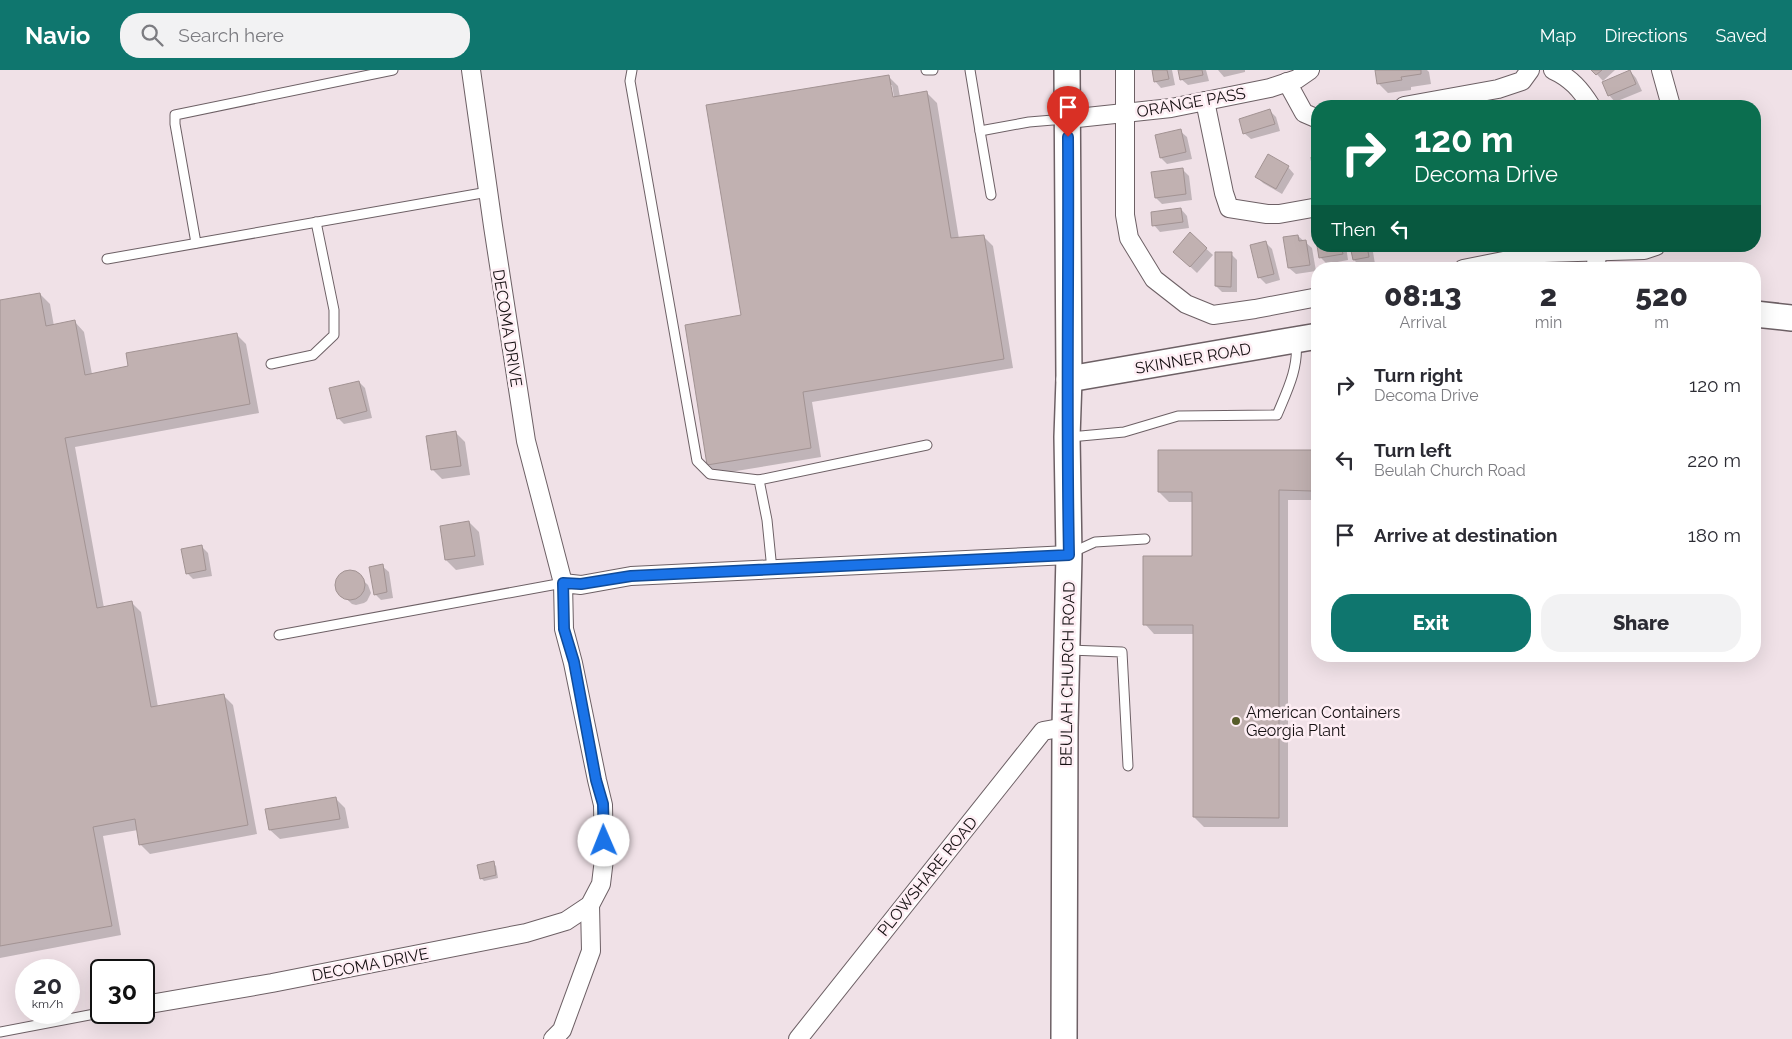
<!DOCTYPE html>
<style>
body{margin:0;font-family:Raleway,sans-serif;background:#f2f2f3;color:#2b2b33;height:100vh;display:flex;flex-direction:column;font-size:19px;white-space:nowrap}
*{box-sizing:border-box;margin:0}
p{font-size:16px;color:#7c7c81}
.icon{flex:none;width:28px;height:28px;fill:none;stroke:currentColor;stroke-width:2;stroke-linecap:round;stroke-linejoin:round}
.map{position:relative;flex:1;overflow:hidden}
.sheet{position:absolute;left:1311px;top:192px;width:450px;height:400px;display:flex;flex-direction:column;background:#fff;border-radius:20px;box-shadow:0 5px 20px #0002}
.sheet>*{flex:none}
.guide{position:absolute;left:1311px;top:30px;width:450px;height:152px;border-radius:20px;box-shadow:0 5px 20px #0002;background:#0b6e4f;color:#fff;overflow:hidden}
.speed{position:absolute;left:15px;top:889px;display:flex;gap:10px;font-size:25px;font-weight:700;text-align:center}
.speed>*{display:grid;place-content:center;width:65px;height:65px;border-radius:50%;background:#fff;box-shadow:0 5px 20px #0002;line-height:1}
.speed small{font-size:12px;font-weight:400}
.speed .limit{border:2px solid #111;border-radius:8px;background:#fff;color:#111}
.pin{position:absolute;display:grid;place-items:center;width:42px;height:42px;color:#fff;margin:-51px -21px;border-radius:50% 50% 50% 0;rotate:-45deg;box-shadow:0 0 5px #0007}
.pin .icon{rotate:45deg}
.me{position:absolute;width:55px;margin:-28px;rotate:359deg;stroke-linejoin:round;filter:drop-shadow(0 0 4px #0008)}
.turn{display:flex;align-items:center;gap:18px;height:105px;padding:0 20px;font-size:22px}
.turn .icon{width:65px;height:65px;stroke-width:2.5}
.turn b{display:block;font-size:35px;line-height:42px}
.then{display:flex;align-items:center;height:48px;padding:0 20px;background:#0003;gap:10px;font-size:19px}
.eta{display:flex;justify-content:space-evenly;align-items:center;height:85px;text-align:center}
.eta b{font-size:30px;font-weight:800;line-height:35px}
.action{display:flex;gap:10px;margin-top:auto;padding:10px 20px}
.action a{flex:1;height:58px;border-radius:20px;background:#0f766e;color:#fff;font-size:20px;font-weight:800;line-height:58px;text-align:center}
.action a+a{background:#f2f2f3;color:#2b2b33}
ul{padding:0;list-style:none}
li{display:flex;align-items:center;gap:15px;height:75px;padding:0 20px}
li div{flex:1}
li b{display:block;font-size:19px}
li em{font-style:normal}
header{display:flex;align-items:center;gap:30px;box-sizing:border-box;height:70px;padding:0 25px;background:#0f766e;color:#fff}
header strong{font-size:24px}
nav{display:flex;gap:28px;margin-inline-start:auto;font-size:18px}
.search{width:350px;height:45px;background:#f2f2f3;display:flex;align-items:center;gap:12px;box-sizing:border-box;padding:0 18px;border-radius:20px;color:#7c7c81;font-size:19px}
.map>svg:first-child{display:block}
.shadow{fill:#0003;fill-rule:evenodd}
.building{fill:#c1b1b1;stroke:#a29393}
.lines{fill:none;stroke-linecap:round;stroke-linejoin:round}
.lane-casing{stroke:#6d6065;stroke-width:11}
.street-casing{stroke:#6d6065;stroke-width:20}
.secondary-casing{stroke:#6d6065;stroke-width:28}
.lane{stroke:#fff;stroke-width:9}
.street{stroke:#fff;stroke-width:18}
.secondary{stroke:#fff;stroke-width:25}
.route-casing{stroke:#114b97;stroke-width:12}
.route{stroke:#1a73e8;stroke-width:9}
.poi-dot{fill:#575c2a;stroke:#feeef4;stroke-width:2}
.labels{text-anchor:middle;stroke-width:5;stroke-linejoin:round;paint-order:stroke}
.street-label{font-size:16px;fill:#140f11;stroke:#feeef4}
.poi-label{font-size:16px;fill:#140f11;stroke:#feeef4;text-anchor:start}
</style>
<header>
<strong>Navio</strong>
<div class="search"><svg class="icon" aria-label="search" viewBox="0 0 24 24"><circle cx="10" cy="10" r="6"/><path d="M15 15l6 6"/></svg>Search here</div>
<nav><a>Map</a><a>Directions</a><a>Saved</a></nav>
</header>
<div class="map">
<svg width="1792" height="969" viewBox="0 0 1792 969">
<rect width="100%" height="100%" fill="#f0e1e7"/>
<g class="shadow">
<polygon points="1153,0 1172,0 1175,15 1161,18 1155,11"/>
<polygon points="1180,0 1206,0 1209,11 1188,15 1181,9"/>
<polygon points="1218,0 1245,0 1245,2 1224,7"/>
<polygon points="1376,0 1427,0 1429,2 1431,14 1411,17 1411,20 1388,23 1378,13"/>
<polygon points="1593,0 1615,0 1603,11"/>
<polygon points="1630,1 1636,8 1642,21 1615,32 1609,25"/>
<path d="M888 6 898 16 900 27 927 23 937 33 959 169 983 166 993 176 1013 298 812 332 821 387 718 404 708 394 743 246ZM889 15H892L895 33Z"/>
<polygon points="1270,41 1276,47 1280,61 1251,69 1244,63"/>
<polygon points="1180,61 1187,67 1192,89 1167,94 1161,88"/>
<polygon points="1288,97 1294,104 1282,124 1263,113 1256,106"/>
<polygon points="1182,99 1189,106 1192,130 1162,134 1156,128"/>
<polygon points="1181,139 1187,146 1189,158 1160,162 1154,155"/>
<polygon points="1190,164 1213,185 1197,203 1181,188"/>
<polygon points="1298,166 1312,178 1316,201 1296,204 1289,198 1284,168"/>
<polygon points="1266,173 1272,179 1280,210 1266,214 1259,207"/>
<polygon points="1319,176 1346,176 1348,190 1327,194 1321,188"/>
<polygon points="1352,176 1372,176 1375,194 1360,196 1354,190"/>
<polygon points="1381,176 1407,176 1408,178 1387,182"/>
<polygon points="1420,176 1449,176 1449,177 1425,182"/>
<polygon points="1231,184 1237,190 1237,222 1222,222 1216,216"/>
<polygon points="40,224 50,234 54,256 75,252 84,262 92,304 130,297 236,264 246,274 259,343 75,377 104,538 131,532 141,542 158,637 223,625 233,635 257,764 150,784 140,774 138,760 103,766 121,865 0,888 0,232"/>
<polygon points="359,312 365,318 372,348 344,354 338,348"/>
<polygon points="455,362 465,372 470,405 442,409 433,400"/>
<polygon points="1312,381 1318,387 1318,430 1288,430 1288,757 1204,757 1194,747 1195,564 1154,564 1145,554 1194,487 1194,432 1169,432 1159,422"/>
<polygon points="469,452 479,462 484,495 456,500 446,490"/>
<polygon points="202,477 208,483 212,506 193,509 187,503"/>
<polygon points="382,496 389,502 393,528 381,530 375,524"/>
<polygon points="350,501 354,502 368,515 371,523 367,531 364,533 356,535 352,534 338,521 337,512 342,504"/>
<polygon points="336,729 345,738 349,758 280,769 270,760"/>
<polygon points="493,793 496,796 498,808 484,811 481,808"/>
</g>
<g class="building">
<polygon points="1152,0 1167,0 1169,9 1154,12"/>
<polygon points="1178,0 1202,0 1203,5 1180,10"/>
<polygon points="1375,0 1421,0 1421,4 1401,7 1402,10 1377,14"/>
<polygon points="1591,0 1602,0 1596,5"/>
<polygon points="1630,0 1636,14 1608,26 1602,12"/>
<polygon points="889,5 893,27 927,21 951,168 984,165 1004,289 803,322 811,378 707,395 685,255 741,245 706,35"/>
<polygon points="1638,31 1638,36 1612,36 1612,35"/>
<polygon points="1270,39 1275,54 1243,64 1239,49"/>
<polygon points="1181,59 1186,82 1160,88 1155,65"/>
<polygon points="1268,84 1289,96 1276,119 1255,107"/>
<polygon points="1318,86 1318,113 1314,113 1311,87"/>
<polygon points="1183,98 1186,124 1155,128 1151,102"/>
<polygon points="1181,138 1183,152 1152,156 1151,142"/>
<polygon points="1190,162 1207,178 1190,197 1173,182"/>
<polygon points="1315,163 1318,163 1318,176 1341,176 1343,184 1319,188"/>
<polygon points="1298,165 1299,171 1306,170 1310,195 1288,198 1283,167"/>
<polygon points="1266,171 1274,204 1258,208 1250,175"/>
<polygon points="1350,176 1367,176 1369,187 1353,190"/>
<polygon points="1215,182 1232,182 1231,217 1215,216"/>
<polygon points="40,223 46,256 75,250 85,305 128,296 126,283 237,263 250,334 65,368 97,538 132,531 151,637 224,624 248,755 139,775 135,749 93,757 112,856 0,876 0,230"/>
<polygon points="359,311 367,341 337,349 329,318"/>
<polygon points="456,361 461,396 431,400 426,366"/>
<polygon points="1158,380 1312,380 1312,421 1279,420 1279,748 1193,747 1193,555 1143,555 1143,486 1192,486 1192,422 1158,422"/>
<polygon points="469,451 475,486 445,490 440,456"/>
<polygon points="202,475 206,500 186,504 181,479"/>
<polygon points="383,494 387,522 374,525 369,497"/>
<circle cx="350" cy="515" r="15"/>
<polygon points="336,727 340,749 269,760 265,739"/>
<polygon points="494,791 496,805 480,809 477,795"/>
</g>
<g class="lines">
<g class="lane-casing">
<g id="lane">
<polyline points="632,0 630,11 697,391 710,404 759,410 767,450 772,500"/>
<polyline points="926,0 933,0"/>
<polyline points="970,0 980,61"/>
<polyline points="991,125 980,61 1029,52 1065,49"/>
<polyline points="196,173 175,54 175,45 393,0"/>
<polyline points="107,189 488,122"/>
<polyline points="271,294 313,285 334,265 334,240 316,152"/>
<path d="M1070 367 1124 362 1178 346 1277 345C1287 321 1299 298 1296 271"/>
<polyline points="759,410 927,375"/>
<polyline points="1071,483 1095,472 1145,469"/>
<polyline points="279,565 563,513"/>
<polyline points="1069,580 1122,582 1128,696"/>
<polyline points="0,962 105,942"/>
</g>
</g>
<g class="street-casing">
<g id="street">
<polyline points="471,0 493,156 526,371 563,513"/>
<polyline points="1125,0 1125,145 1129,168 1154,209 1186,234 1213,245 1255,239 1318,227"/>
<path d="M1553 0C1571 8 1581 20 1591 36"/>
<polyline points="1661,0 1671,36"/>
<polyline points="1287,12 1304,43 1318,49"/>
<polyline points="1205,31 1224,123 1229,138 1267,144 1279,144 1318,137"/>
<polyline points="1404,36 1498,19 1522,11 1530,0"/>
<polyline points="1068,49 1171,38 1270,18 1297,9 1310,0"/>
<polyline points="1463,199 1544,183 1644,180 1656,176"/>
<polyline points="1596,199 1597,176"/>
<polyline points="144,935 272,913 526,863 566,851 590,835 601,814 604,789 603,735 597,710 573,593 564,559 563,513 581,515 631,506 1069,485"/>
<polyline points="553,969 562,960 591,881 590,835"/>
<polyline points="798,969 1043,661 1065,657"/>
</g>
</g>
<g class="secondary-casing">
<g id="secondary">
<polyline points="1755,244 1792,248"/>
<polyline points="1069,309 1318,266"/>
<polyline points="1064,969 1065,657 1069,485 1067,367 1069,309 1067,0"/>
</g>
</g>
<use href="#lane" class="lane"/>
<use href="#street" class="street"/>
<use href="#secondary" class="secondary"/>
</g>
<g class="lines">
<g class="route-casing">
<path id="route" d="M604 771 603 734 596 710 574 592 564 559 563 513 581 514 631 506 1069 485C1066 346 1069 206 1068 67"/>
</g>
<use href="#route" class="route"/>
</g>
<circle class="poi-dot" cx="1236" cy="651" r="5"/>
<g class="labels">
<g class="street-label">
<text transform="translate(1191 32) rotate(-10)" y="6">ORANGE PASS</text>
<text transform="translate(508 258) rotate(81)" y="6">DECOMA DRIVE</text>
<text transform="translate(1193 288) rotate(-10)" y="6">SKINNER ROAD</text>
<text transform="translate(1067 604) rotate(-89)" y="6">BEULAH CHURCH ROAD</text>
<text transform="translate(927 806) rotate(-51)" y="6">PLOWSHARE ROAD</text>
<text transform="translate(370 894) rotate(-11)" y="6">DECOMA DRIVE</text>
</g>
<g class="poi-label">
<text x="1246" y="648">American Containers<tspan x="1246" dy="18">Georgia Plant</tspan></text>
</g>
</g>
</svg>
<div class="speed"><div>20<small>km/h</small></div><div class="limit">30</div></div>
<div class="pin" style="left:1068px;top:67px;background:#d93025"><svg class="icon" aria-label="arrive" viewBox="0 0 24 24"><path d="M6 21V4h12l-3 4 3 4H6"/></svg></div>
<svg class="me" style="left:604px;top:771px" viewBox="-20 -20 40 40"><circle r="19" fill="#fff"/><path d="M0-13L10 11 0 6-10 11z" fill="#1a73e8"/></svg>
<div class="guide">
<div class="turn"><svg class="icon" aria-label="right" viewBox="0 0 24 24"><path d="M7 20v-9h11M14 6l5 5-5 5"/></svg><div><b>120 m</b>Decoma Drive</div></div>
<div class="then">Then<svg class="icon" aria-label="left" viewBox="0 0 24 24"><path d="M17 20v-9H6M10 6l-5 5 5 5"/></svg></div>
</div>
<section class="sheet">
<div class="eta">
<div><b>08:13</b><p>Arrival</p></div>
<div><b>2</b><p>min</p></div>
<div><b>520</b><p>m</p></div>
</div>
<ul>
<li><svg class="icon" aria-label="right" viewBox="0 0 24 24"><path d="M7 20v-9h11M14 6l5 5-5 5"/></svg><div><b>Turn right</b><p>Decoma Drive</p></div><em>120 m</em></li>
<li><svg class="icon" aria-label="left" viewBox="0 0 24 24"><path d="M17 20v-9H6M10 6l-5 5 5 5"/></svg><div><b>Turn left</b><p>Beulah Church Road</p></div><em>220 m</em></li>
<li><svg class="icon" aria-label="arrive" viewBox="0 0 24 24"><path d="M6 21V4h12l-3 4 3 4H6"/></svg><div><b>Arrive at destination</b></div><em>180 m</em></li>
</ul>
<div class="action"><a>Exit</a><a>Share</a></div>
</section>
</div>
